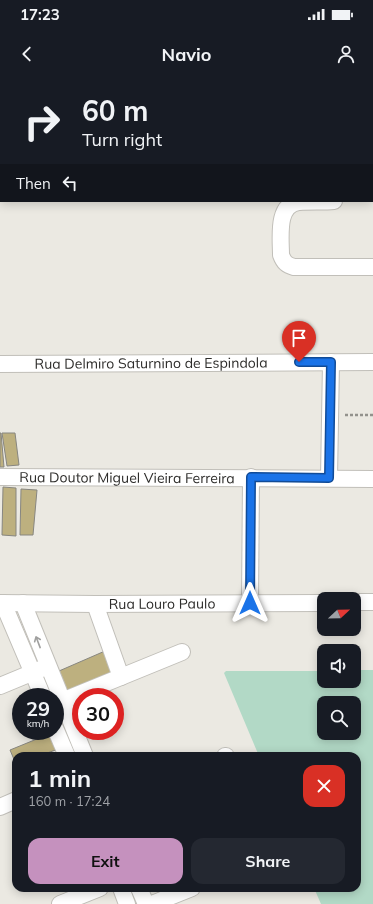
<!DOCTYPE html>
<meta charset="utf-8">
<style>
body{margin:0;font-family:Mulish,sans-serif;background:#242831;color:#f1f3f6;height:100vh;display:flex;flex-direction:column;font-size:15px;white-space:nowrap}
*{box-sizing:border-box;margin:0}
p{font-size:13px;color:#9ea1a6}
.icon{flex:none;width:22px;height:22px;fill:none;stroke:currentColor;stroke-width:2;stroke-linecap:round;stroke-linejoin:round}
.map{position:relative;flex:1;overflow:hidden}
.side{position:absolute;left:12px;top:672px;width:349px;height:140px;display:flex;flex-direction:column;background:#171b24;border-radius:12px;box-shadow:0 2px 10px #0003}
.side>*{flex:none}
.banner{position:absolute;left:0px;top:0px;width:373px;height:122px;box-shadow:0 2px 10px #0003;background:#171b24;color:#f1f3f6;overflow:hidden}
.needle{width:26px;rotate:68deg}
.fabs{position:absolute;left:317px;top:512px;display:grid;gap:8px}
.fabs a{display:grid;place-items:center;width:44px;height:44px;border-radius:8px;background:#171b24;box-shadow:0 2px 10px #0003;font-size:20px}
.speed{position:absolute;left:12px;top:608px;display:flex;gap:8px;font-size:20px;font-weight:700;text-align:center}
.speed>*{display:grid;place-content:center;width:52px;height:52px;border-radius:50%;background:#171b24;box-shadow:0 2px 10px #0003;line-height:1}
.speed small{font-size:10px;font-weight:400}
.speed .limit{border:6px solid #d22;background:#fff;color:#111}
.pin{position:absolute;display:grid;place-items:center;width:34px;height:34px;color:#fff;margin:-41px -17px;border-radius:50% 50% 50% 0;rotate:-45deg;box-shadow:0 0 4px #0007}
.pin .icon{rotate:45deg}
.me{position:absolute;width:44px;margin:-22px;rotate:0deg;stroke-linejoin:round;filter:drop-shadow(0 0 3px #0008)}
.turn{display:flex;align-items:center;gap:14px;height:84px;padding:0 16px;font-size:18px}
.turn .icon{width:52px;height:52px;stroke-width:2.5}
.turn b{display:block;font-size:28px;line-height:34px}
.then{display:flex;align-items:center;height:38px;padding:0 16px;background:#0003;gap:8px;font-size:15px}
.round{display:grid;place-items:center;flex:none;width:42px;height:42px;border-radius:12px;background:#242831}
.head{display:flex;align-items:center;justify-content:space-between;height:68px;padding:0 16px}
h1{font-size:24px;font-weight:700;line-height:30px}
.button{display:flex;gap:8px;margin-top:auto;padding:8px 16px}
.button a{flex:1;height:46px;border-radius:12px;background:#c591be;color:#111;font-size:16px;font-weight:700;line-height:46px;text-align:center}
.button a+a{background:#242831;color:#f1f3f6}
.status{display:flex;justify-content:space-between;align-items:center;height:28px;padding:0 20px;background:#171b24;direction:ltr}
.status svg{height:11px;fill:currentColor}
header{display:flex;justify-content:space-between;align-items:center;height:52px;padding:0 16px;background:#171b24;font-size:18px;font-weight:700}
.map>svg:first-child{display:block}
.green{fill:#b2d9c6;fill-rule:evenodd}
.building{fill:#bdb07f;stroke:#878680}
.lines{fill:none;stroke-linecap:round;stroke-linejoin:round}
.minor-casing{stroke:#c1bfb9;stroke-width:18}
.path{stroke:#93928d;stroke-width:2.5;stroke-dasharray:3 2;stroke-linecap:butt}
.minor{stroke:#fff;stroke-width:16}
.oneway{stroke:#a0a09f}
.route-casing{stroke:#114b97;stroke-width:10}
.route{stroke:#1a73e8;stroke-width:7}
.labels{text-anchor:middle;stroke-width:3;stroke-linejoin:round;paint-order:stroke}
.street-label{font-size:14px;fill:#2d2c2a;stroke:#f8f6f0}
</style>
<div class="status"><b>17:23</b><svg viewBox="0 0 49 12"><path d="M0 12V9h3v3zM5 12V6h3v6zM10 12V3h3v9zM15 12V0h3v12zM26 1h20v11H26zM47 4h2v5h-2z"/></svg></div>
<header><svg class="icon" aria-label="back" viewBox="0 0 24 24"><path d="M15 5l-7 7 7 7"/></svg>Navio<svg class="icon" aria-label="person" viewBox="0 0 24 24"><circle cx="12" cy="8" r="4"/><path d="M4 21q1-7 8-7t8 7"/></svg></header>
<div class="map">
<svg width="373" height="824" viewBox="0 0 373 824">
<rect width="100%" height="100%" fill="#ebe9e2"/>
<path class="green" d="M354 590H373V824H321L314 808H357V676H259L224 593 226 591H324V601H354ZM324 623H354V653H324Z"/>
<g class="building">
<polygon points="0,353 1,353 4,387 0,387"/>
<polygon points="2,353 15,353 19,385 7,386"/>
<polygon points="3,407 16,408 16,456 2,455"/>
<polygon points="21,409 37,410 33,455 20,455"/>
<polygon points="105,571 115,595 67,612 59,591"/>
<polygon points="54,652 61,668 39,676 16,676 16,684 10,670"/>
<polygon points="158,808 181,808 162,816"/>
</g>
<g class="lines">
<g class="minor-casing">
<g id="minor">
<polyline points="372,91 373,90"/>
<path d="M334 121C323 122 311 121 299 122 276 124 281 158 281 175 284 183 287 185 294 187H373"/>
<path id="s1" d="M0 284 373 282"/>
<path id="s2" d="M0 397 373 399"/>
<polyline points="329,398 331,282"/>
<polyline points="354,522 373,522"/>
<path id="s3" d="M0 523 95 524 324 523"/>
<polyline points="3,523 43,617"/>
<polyline points="23,523 85,676"/>
<polyline points="250,523 251,397"/>
<polyline points="95,524 121,597"/>
<polyline points="0,606 41,589"/>
<polyline points="62,621 182,572"/>
<polyline points="55,648 67,676"/>
<polyline points="225,676 226,676"/>
<polyline points="0,727 16,720"/>
<polyline points="121,808 127,824"/>
<polyline points="139,808 146,824"/>
<polyline points="60,824 100,808"/>
<polyline points="152,824 192,808"/>
</g>
</g>
<polyline class="path" points="345,335 373,335"/>
<use href="#minor" class="minor"/>
</g>
<defs><path id="oneway-shaft" d="M-6 0H5M1.5-3L5.5 0L1.5 3" fill="none" stroke-width="1.6" stroke-linecap="round" stroke-linejoin="round"/></defs>
<use class="oneway" href="#oneway-shaft" transform="translate(38 562) rotate(-111)"/>
<g class="lines">
<g class="route-casing">
<polyline id="route" points="250,523 251,397 329,398 331,282 299,282"/>
</g>
<use href="#route" class="route"/>
</g>
<g class="labels">
<g class="street-label">
<text dy="5" stroke="none"><textPath href="#s1" startOffset="151">Rua Delmiro Saturnino de Espindola</textPath></text>
<text dy="5" stroke="none"><textPath href="#s2" startOffset="127">Rua Doutor Miguel Vieira Ferreira</textPath></text>
<text dy="5" stroke="none"><textPath href="#s3" startOffset="162">Rua Louro Paulo</textPath></text>
</g>
</g>
</svg>
<div class="fabs">
<a><svg class="needle" viewBox="-14 -14 28 28"><path d="M0-13l5 13h-10z" fill="#e53935"/><path d="M0 13l5-13h-10z" fill="#9ea1a6"/></svg></a>
<a><svg class="icon" aria-label="sound" viewBox="0 0 24 24"><path d="M4 9h4l5-4v14l-5-4H4zM17 9q2 3 0 6"/></svg></a>
<a><svg class="icon" aria-label="search" viewBox="0 0 24 24"><circle cx="10" cy="10" r="6"/><path d="M15 15l6 6"/></svg></a>
</div>
<div class="speed"><div>29<small>km/h</small></div><div class="limit">30</div></div>
<div class="pin" style="left:299px;top:282px;background:#d93025"><svg class="icon" aria-label="arrive" viewBox="0 0 24 24"><path d="M6 21V4h12l-3 4 3 4H6"/></svg></div>
<svg class="me" style="left:250px;top:523px" viewBox="-20 -20 40 40"><path d="M0-17L14 15 0 8-14 15z" fill="#1a73e8" stroke="#fff" stroke-width="4"/></svg>
<div class="banner">
<div class="turn"><svg class="icon" aria-label="right" viewBox="0 0 24 24"><path d="M7 20v-9h11M14 6l5 5-5 5"/></svg><div><b>60 m</b>Turn right</div></div>
<div class="then">Then<svg class="icon" aria-label="left" viewBox="0 0 24 24"><path d="M17 20v-9H6M10 6l-5 5 5 5"/></svg></div>
</div>
<section class="side">
<div class="head"><div><h1>1 min</h1><p>160 m · 17:24</p></div><a class="round" style="background:#d93025;color:#fff"><svg class="icon" aria-label="close" viewBox="0 0 24 24"><path d="M6 6l12 12M18 6L6 18"/></svg></a></div>
<div class="button"><a>Exit</a><a>Share</a></div>
</section>
</div>
